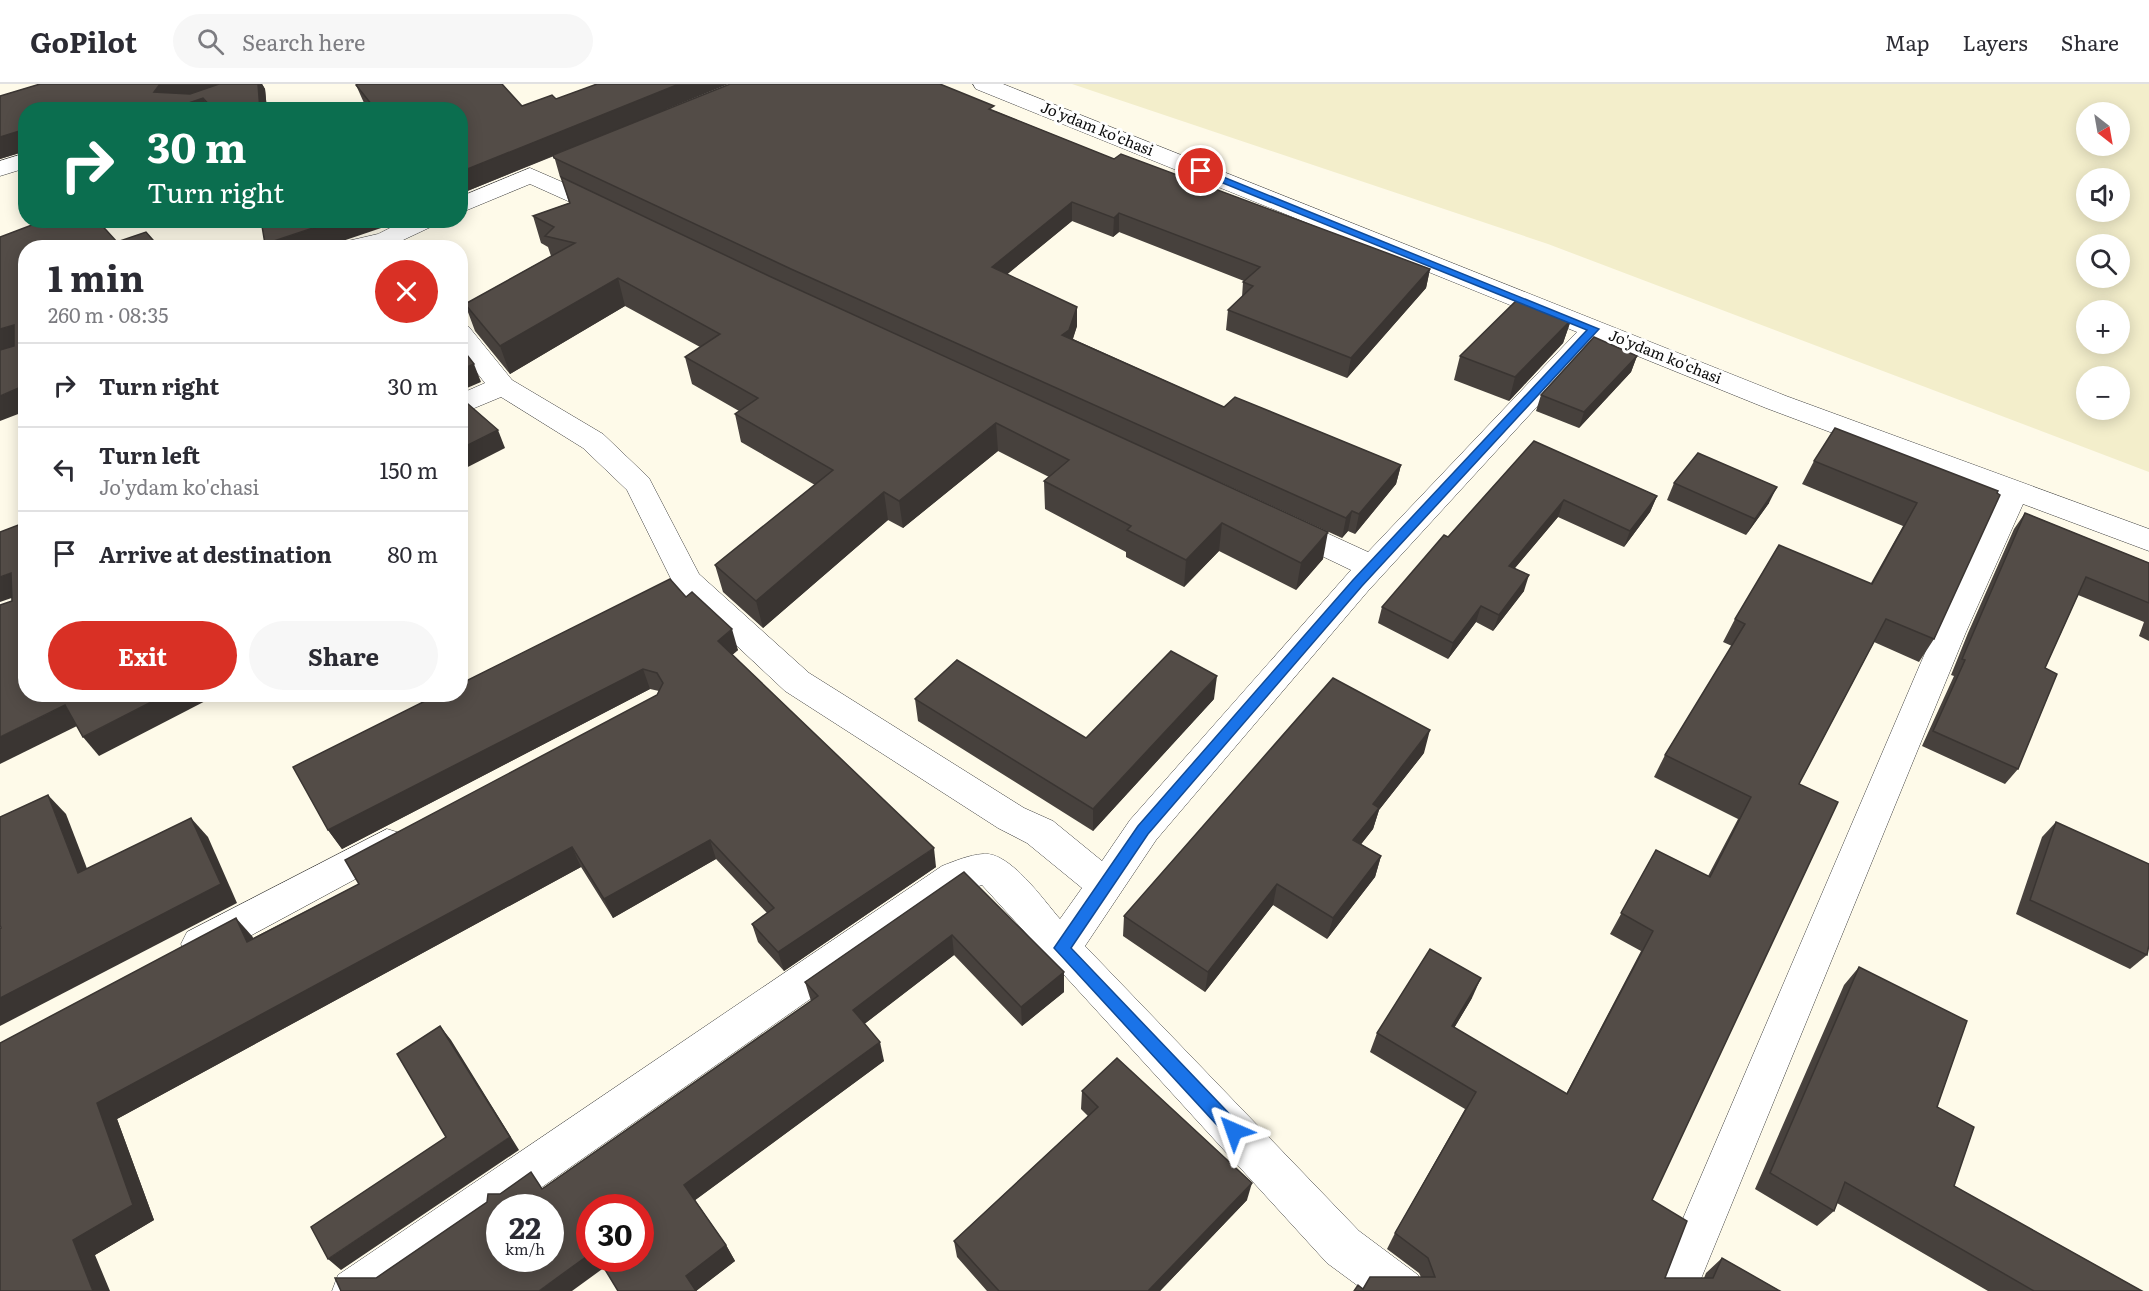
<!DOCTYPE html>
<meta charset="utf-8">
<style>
body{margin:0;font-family:Literata,serif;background:#f7f7f7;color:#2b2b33;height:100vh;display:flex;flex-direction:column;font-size:22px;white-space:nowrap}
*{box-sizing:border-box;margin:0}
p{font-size:20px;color:#7c7c81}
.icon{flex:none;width:33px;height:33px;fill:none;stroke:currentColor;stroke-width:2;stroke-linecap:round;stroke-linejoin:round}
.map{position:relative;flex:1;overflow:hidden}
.sheet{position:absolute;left:18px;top:156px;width:450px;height:462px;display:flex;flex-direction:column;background:#fff;border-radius:24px;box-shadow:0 3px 15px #0003}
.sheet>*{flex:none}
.banner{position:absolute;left:18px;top:18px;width:450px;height:126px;border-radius:24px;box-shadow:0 3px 15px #0003;background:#0b6e4f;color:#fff;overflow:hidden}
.needle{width:39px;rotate:149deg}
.tools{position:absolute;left:2076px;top:18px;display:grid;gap:12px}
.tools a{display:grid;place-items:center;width:54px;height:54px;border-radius:50%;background:#fff;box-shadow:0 3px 15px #0003;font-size:30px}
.speed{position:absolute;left:486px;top:1110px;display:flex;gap:12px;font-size:30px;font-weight:700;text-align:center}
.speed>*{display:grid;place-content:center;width:78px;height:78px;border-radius:50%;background:#fff;box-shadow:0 3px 15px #0003;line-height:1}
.speed small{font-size:15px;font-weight:400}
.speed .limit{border:9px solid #d22;background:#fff;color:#111}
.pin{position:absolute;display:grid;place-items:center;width:51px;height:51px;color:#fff;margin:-26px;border:3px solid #fff;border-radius:50%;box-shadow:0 2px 6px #0007}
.me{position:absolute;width:66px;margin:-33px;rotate:317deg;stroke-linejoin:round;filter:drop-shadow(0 0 4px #0008)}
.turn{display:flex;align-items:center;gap:21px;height:126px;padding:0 30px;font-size:27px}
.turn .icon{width:78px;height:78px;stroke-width:2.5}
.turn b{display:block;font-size:42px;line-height:51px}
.round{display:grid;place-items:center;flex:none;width:63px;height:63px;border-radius:32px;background:#f7f7f7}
.headline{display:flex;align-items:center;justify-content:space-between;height:102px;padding:0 30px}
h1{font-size:36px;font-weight:700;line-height:45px}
.cta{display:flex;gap:12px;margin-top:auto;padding:12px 30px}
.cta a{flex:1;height:69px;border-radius:36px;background:#d93025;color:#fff;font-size:24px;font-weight:700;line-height:69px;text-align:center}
.cta a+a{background:#f7f7f7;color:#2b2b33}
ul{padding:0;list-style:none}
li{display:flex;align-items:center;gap:18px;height:84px;padding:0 30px;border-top:2px solid #e1e1e2}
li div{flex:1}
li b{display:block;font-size:22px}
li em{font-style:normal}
header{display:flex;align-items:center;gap:36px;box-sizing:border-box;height:84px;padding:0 30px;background:#fff;border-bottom:2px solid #e1e1e2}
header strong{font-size:28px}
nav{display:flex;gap:33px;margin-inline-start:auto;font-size:21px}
.search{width:420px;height:54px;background:#f7f7f7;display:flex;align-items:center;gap:15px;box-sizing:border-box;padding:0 21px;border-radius:33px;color:#7c7c81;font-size:22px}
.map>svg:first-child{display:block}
.farmland{fill:#f3eecb;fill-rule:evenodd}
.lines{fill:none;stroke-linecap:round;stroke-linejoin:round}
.minor-casing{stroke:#3e3e3e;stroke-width:1}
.minor{fill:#fff;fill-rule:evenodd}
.wall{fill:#47413d}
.shaded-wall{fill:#3a3532}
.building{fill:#534c47;stroke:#3a3532;stroke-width:1.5;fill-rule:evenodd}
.route{fill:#1a73e8;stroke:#114b97;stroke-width:1.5}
.labels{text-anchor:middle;stroke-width:6;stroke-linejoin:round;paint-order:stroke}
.far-street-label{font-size:15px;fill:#0b0b0b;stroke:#fff}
</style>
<header>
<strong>GoPilot</strong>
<div class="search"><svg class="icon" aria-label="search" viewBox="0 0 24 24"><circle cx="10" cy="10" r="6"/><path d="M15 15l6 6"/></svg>Search here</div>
<nav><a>Map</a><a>Layers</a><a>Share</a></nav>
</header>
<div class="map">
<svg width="2149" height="1207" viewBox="0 0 2149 1207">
<rect width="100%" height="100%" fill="#fefae9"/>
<path class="farmland" d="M1072 0H2149V388L1548 160ZM2086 28H2120V62H2086ZM2120 94V128H2086V94ZM2120 160V194H2086V160ZM2086 226H2120V260H2086ZM2086 292H2120V326H2086Z"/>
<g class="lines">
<g class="minor-casing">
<g id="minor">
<path d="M973 0H1003L1786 312 2149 445V467L2023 420 1966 548 1696 1207H1652L1934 548 1998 411 1766 324 1598 256 1368 507 1156 756 1085 862 1359 1147 1418 1191 1424 1207H1365L1327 1179 982 801 966 806 512 1124H500V1132L392 1207H332L338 1191 942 782C955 777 969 771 983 770 1010 767 1044 817 1060 835L1082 804 1027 759 998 744 785 607 676 505 627 406 583 364 501 313 460 330V310L485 299 460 267V241L469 243 512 296 603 350 649 394 699 490 809 589 1024 724 1053 737 1102 777 1130 736 1351 486 1274 449 1270 442 1274 435 1285 432 1296 435 1368 468 1577 248 976 5Z"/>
<polygon points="26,69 26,84 0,92 0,77"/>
<polygon points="530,84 615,121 619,126 615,131 599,131 530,100 460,129 460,113"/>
<polygon points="406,136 439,136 435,141 401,157 405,164 336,164 339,159 378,150"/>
<polygon points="387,745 400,749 405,760 400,771 213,872 200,877 187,872 181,860 187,848"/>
</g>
</g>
<use href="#minor" class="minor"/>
</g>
<g class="wall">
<polygon points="40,0 262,0 265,5 267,26 26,26 26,67 0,75 0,12"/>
<polygon points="597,0 728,0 666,25 995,27 1114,75 1430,185 1426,204 1347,294 1226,246 1228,226 1242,213 1243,198 1244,197 1119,148 1113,153 1072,137 1007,190 1077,242 1073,255 1224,323 1401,381 1396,400 1355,450 1348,447 1342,454 1215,396 1323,475 1296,506 1219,467 1184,503 1126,473 1126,468 1045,425 1044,397 1049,393 998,367 903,444 888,436 763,544 723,508 715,481 815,401 741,358 735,330 739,327 692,300 685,273 700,263 625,222 510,290 475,247 465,220 551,172 548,163 541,159 533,132 569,119 562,94 560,93 554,72 460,110 460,26 368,26 364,19 356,1 522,22 556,15"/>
<polygon points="1571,236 1563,259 1509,317 1454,296 1460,272"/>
<polygon points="1637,272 1631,288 1579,344 1536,327 1541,311"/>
<polygon points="1534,357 1657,412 1650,428 1624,463 1558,433 1515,484 1524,507 1493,547 1476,538 1448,575 1378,539 1382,523 1448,453"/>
<polygon points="1814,377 1998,407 1934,555 1919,578 1874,558 1799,700 1652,1116 1665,1194 1704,1194 1706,1189 1722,1174 1780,1207 1363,1205 1421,1193 1419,1189 1387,1165 1395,1149 1465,1025 1370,968 1377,949 1472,914 1454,944 1566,1010 1641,867 1610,850 1656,766 1708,792 1738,735 1654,693 1665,671 1732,562 1723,558 1735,535 1871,499 1903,442 1802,400"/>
<polygon points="1674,399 1769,419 1746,451 1667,416"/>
<polygon points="2025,429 2149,479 2149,557 2139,552 2144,538 2078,511 2045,584 2018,685 2005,700 1922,662 1954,592 1951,591 1968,549 2014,445"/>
<polygon points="686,513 738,566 732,571 936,783 784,887 758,858 752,840 767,829 716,775 613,834 581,783 117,1035 154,1136 95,1171 0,959 252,852 253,854 359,800 657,611 659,607 650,605 342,765 328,746"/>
<polygon points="915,615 1086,654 1214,615 1093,747 918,637"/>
<polygon points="1424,669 1379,726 1373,745 1361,760 1381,772 1375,793 1327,855 1273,821 1205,908 1123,852 1124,832"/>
<polygon points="2056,738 2147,871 2130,885 2016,830 2042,753"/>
<polygon points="964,788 1064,888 1064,908 1022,942 954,871 864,940 884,977 695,1116 726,1161 735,1177 696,1207 604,1184 376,1194 500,1110 543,1104 811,917 805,898"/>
<polygon points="1859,883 1937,1023 1954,1102 2142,1207 1988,1207 1837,1119 1834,1127 1817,1142 1755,1105 1844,901"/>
<polygon points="1082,1007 1247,1116 1160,1207 987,1207 957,1173 954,1157 1088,1032 1081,1025"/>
</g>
<g class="shaded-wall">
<polygon points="159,0 228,0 164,26 154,8"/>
<polygon points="258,0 262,0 265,5 267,26 260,26"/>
<polygon points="679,0 728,0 460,110 460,88"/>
<polygon points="203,14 209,26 168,26"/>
<polygon points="26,45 26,67 0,75 0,53"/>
<polygon points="1072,118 1072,137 993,202 992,183"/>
<polygon points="1119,129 1119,148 1113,153 1114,134"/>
<polygon points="337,136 400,136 390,141 322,164 267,164 265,160"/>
<polygon points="1430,185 1426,204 1347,294 1351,274"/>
<polygon points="618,194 625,222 510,290 500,262"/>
<polygon points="1077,223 1077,242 1069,265 1062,251"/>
<polygon points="1571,236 1563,259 1509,317 1515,293"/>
<polygon points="14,241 26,258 0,269 0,245"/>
<polygon points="1637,272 1631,288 1579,344 1584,328"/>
<polygon points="474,280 481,298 460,307 460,286"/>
<polygon points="21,303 26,309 26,327 0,337 0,312"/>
<polygon points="996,339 998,367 903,444 899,417"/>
<polygon points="498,346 505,364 460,387 460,365"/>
<polygon points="1401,381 1396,400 1355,450 1359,430"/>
<polygon points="1777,403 1769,419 1746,451 1755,435"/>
<polygon points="884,408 888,436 763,544 756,517"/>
<polygon points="1657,412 1650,428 1624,463 1630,447"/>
<polygon points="1564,416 1558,433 1503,498 1509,482"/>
<polygon points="1352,427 1348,447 1342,454 1346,434"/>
<polygon points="1222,439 1219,467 1184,503 1186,476"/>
<polygon points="1328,448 1323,475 1296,506 1301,479"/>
<polygon points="11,489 26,509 0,518 0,493"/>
<polygon points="1529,491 1524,507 1493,547 1499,531"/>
<polygon points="1481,522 1476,538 1448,575 1453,559"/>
<polygon points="732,545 738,566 724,578 718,557"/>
<polygon points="643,585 650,605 342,765 328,746"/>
<polygon points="1217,592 1214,615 1093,747 1093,725"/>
<polygon points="167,610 219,610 99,672 83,653"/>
<polygon points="65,621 81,640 0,680 0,653"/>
<polygon points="1430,646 1424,669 1379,726 1373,745 1348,777 1353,756 1373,720"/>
<polygon points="48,711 66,730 96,808 78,789"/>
<polygon points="191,734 208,753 237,819 0,942 0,914"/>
<polygon points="710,756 716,775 613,834 604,815"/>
<polygon points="572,763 581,783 117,1035 154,1136 95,1171 110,1207 93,1207 73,1156 97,1019"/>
<polygon points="934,764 936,783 784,887 778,868"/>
<polygon points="1381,772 1375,793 1327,855 1333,834"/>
<polygon points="1277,800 1273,821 1205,908 1208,888"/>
<polygon points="236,834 252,852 263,876 247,858"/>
<polygon points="952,851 954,871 858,945 853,926"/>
<polygon points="1064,888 1064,908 1022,942 1021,923"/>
<polygon points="1481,894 1472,914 1444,961 1452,942"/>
<polygon points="440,942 451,956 519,1066 341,1186 328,1175 510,1053"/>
<polygon points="880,958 884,977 694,1117 684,1101"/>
<polygon points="1252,1099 1247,1116 1160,1207 1148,1207"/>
<polygon points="726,1161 735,1177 696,1207 686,1192"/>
<polygon points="590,1170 590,1174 599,1174 605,1183 572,1207 539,1207"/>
</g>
<g class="building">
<polygon points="40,0 160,0 154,8 190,10 219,0 258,0 260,26 214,26 203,14 168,26 26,26 26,45 0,53 0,12"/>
<polygon points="358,0 502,0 522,22 552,11 556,15 597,0 679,0 460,88 460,26 376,26 356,1"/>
<polygon points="730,0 940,0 994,22 989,25 1114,75 1121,70 1430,185 1351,274 1228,226 1253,202 1243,198 1260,183 1119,129 1114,134 1072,118 992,183 1077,223 1069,246 1062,251 1224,323 1235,313 1401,381 1359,430 1352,427 1346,434 791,185 554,74 553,71"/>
<polygon points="561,93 769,192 1328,448 1301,479 1222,439 1186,476 1127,446 1131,442 1044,397 1069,376 996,339 899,417 884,408 756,517 715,481 833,386 735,330 758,314 685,273 720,250 618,194 500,262 465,220 575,159 545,152 554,143 533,132 570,119"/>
<polygon points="45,136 97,136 117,158 146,148 160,164 26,164 26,310 21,303 0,312 0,266 14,262 14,241 0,245 0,153"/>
<polygon points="261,136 337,136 265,160"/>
<polygon points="1518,215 1571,236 1515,293 1460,272"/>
<polygon points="1594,253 1637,272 1584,328 1541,311"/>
<polygon points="460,262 474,280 460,286"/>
<polygon points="460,313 498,346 460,365"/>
<polygon points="1835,344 1998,407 1997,409 2000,411 1934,555 1886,535 1799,700 1838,718 1652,1116 1687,1137 1665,1194 1713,1194 1722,1174 1780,1207 1354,1207 1358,1201 1363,1205 1370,1193 1435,1193 1428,1174 1395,1149 1476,1008 1377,949 1430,865 1481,894 1452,942 1567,1010 1653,847 1621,829 1656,766 1710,793 1751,713 1665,671 1745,540 1735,535 1779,461 1872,500 1917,419 1814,377"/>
<polygon points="1534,357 1657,412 1630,447 1564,416 1509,482 1529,491 1499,531 1481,522 1453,559 1382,523 1444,451 1448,453"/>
<polygon points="1698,369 1777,403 1755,435 1674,399"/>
<polygon points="2025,429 2149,479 2149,519 2086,493 2045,584 2057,590 2018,685 1933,647 1965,576 1962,575 1980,533"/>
<polygon points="26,438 26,610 167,610 83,653 65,621 0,653 0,521 12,517 11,489 0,493 0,448"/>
<polygon points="670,495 686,513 692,508 732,545 718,557 934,764 778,868 752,840 774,824 710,756 604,815 572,763 97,1019 133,1121 73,1156 93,1207 0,1207 0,959 236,834 247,858 359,800 345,776 657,611 663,599 657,589 643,585 328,746 293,683 439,610 460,610 460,600"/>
<polygon points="1171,567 1217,592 1093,725 915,615 957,576 1086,654"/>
<polygon points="1333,594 1430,646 1373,720 1379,724 1353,756 1381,772 1333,834 1277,800 1208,888 1124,832"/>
<polygon points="48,711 78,789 191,734 221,800 0,914 0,845 1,844 0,841 0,733"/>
<polygon points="2056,738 2149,780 2149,861 2147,871 2030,816"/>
<path d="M964 788 1064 888 1021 923 952 851 853 926 880 958 684 1101 726 1161 686 1192 696 1207H618L598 1174H640V1124H590V1170L539 1207H341L335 1194H376L487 1118 488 1110H500L531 1088 542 1105 818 912 805 898ZM500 1124H550V1174H500Z"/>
<polygon points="1859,883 1967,937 1937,1023 1974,1043 1954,1102 2142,1207 2034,1207 1845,1098 1834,1127 1770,1089"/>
<polygon points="440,942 510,1053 328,1175 311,1143 446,1053 397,970"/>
<polygon points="1117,974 1252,1099 1148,1207 999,1207 954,1157 1098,1023 1082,1007"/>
</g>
<polygon class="route" points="1201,84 1599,245 1362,502 1148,750 1071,864 1240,1041 1243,1047 1240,1053 1234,1055 1228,1053 1054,864 1138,742 1353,496 1587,246 1198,89 1197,87"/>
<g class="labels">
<g class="far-street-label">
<text transform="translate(1097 45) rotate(22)" y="5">Jo'ydam ko'chasi</text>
<text transform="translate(1665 273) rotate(22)" y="5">Jo'ydam ko'chasi</text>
</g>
</g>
</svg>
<div class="tools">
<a><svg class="needle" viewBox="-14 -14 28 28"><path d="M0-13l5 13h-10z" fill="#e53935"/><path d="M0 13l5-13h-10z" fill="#7c7c81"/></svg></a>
<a><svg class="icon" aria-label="sound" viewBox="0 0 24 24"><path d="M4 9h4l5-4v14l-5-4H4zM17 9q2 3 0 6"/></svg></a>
<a><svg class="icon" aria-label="search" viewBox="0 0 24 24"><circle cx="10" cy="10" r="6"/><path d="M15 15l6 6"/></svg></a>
<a>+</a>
<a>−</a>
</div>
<div class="speed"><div>22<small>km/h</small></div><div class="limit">30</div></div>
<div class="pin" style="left:1201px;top:87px;background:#d93025"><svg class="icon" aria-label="arrive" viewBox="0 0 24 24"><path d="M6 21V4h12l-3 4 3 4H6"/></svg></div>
<svg class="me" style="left:1234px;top:1047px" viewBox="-20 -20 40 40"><path d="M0-17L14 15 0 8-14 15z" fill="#1a73e8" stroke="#fff" stroke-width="4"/></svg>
<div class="banner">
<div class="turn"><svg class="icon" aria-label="right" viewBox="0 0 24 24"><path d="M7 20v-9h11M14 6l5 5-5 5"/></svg><div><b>30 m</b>Turn right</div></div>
</div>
<section class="sheet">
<div class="headline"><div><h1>1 min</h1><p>260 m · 08:35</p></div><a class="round" style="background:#d93025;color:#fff"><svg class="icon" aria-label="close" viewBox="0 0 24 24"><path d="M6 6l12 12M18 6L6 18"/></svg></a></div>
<ul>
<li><svg class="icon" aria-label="right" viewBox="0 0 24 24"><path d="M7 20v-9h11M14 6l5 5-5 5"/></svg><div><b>Turn right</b></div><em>30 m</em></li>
<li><svg class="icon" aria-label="left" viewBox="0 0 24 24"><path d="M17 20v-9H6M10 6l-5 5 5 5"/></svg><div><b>Turn left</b><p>Jo'ydam ko'chasi</p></div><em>150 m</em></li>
<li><svg class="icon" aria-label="arrive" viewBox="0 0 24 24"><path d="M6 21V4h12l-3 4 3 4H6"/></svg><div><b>Arrive at destination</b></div><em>80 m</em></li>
</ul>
<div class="cta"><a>Exit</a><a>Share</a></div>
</section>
</div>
